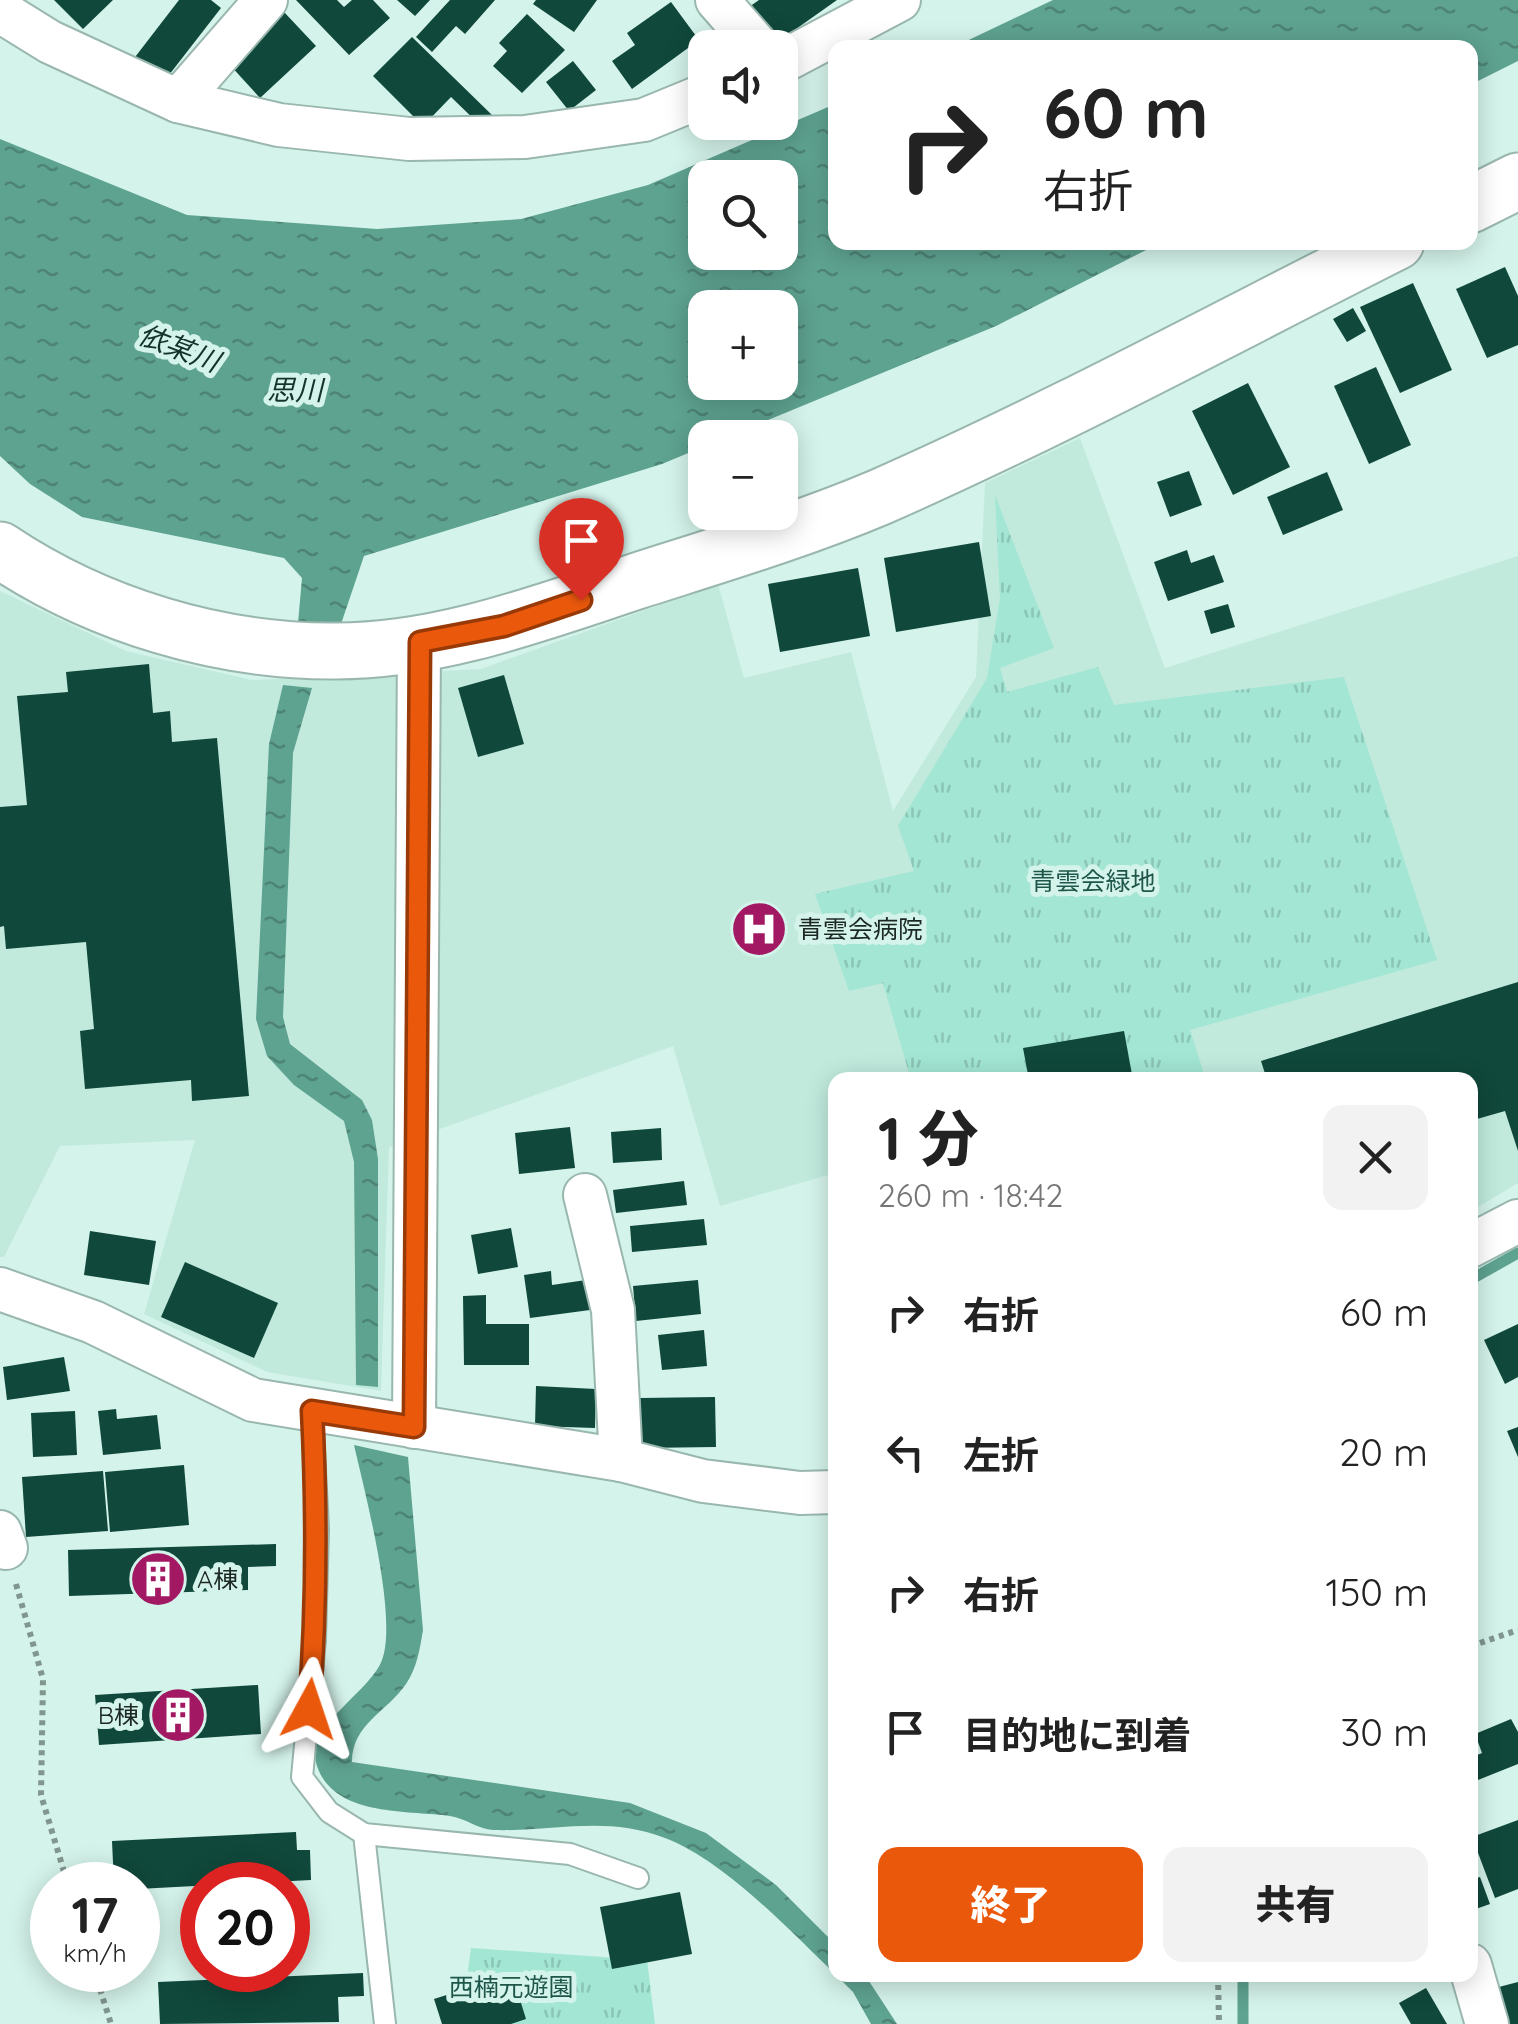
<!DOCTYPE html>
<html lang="ja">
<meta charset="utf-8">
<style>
body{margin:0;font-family:Quicksand,"Noto Sans JP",sans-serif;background:#f2f2f2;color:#222;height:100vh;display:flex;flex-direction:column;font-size:38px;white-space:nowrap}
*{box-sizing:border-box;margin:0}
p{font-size:32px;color:#767676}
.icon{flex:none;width:55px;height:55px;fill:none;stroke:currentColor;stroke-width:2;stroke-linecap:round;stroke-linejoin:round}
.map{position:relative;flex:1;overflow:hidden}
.details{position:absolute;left:828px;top:1072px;width:650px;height:910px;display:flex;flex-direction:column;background:#fff;border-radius:20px;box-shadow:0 5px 25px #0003}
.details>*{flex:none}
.guide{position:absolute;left:828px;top:40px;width:650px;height:210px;border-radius:20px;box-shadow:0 5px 25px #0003;background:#fff;color:#222;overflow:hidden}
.buttons{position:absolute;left:688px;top:30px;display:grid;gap:20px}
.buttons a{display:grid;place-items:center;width:110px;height:110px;border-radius:20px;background:#fff;box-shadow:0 5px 25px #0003;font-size:50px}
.speed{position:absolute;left:30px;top:1862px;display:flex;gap:20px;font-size:50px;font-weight:700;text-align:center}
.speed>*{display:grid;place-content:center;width:130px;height:130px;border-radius:50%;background:#fff;box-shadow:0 5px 25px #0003;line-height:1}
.speed small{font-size:25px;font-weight:400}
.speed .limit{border:15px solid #d22;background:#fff;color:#111}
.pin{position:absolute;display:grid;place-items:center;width:85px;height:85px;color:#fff;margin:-102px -42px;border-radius:50% 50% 50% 0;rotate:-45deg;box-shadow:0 0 10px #0007}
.pin .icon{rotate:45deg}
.me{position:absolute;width:110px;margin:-55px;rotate:5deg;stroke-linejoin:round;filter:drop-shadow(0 0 8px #0008)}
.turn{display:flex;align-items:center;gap:35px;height:210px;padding:0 50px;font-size:45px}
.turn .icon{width:130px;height:130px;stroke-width:2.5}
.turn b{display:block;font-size:70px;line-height:85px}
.round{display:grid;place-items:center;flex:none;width:105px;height:105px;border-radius:20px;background:#f2f2f2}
.headline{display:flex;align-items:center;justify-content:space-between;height:170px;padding:0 50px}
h1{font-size:60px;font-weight:800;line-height:75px}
.primary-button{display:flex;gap:20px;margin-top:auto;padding:20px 50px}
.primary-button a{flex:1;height:115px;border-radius:20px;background:#ea580c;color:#fff;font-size:40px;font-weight:800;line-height:115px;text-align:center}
.primary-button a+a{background:#f2f2f2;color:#222}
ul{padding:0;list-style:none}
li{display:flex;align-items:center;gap:30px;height:140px;padding:0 50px}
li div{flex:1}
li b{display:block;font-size:38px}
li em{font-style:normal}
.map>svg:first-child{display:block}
.built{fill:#c1eadd}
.park{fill:url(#park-tufts)}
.water{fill:url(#water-ripples);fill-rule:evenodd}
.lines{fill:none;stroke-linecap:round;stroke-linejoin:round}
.stream{stroke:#5ea290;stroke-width:11}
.building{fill:#10483b}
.lane-casing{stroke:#99b7ae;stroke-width:24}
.street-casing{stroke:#99b7ae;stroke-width:46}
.secondary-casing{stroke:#99b7ae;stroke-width:59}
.path{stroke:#80968f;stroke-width:6;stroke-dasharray:5 5;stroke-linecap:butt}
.lane{stroke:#fff;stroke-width:20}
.street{stroke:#fff;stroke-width:42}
.secondary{stroke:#fff;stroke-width:55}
.route-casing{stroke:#983908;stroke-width:25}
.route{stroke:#ea580c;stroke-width:18}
.labels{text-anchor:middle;stroke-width:10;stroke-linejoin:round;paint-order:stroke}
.park-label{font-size:25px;fill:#1e574a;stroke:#d4f3ea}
.poi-label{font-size:25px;fill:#1c2824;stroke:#d4f3ea;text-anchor:start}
.water-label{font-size:28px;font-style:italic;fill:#13342c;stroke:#d4f3ea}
</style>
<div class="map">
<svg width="1518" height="2024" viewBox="0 0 1518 2024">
<defs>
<pattern id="park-tufts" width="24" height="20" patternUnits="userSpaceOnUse" patternTransform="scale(2.5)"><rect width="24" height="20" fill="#a2e6d3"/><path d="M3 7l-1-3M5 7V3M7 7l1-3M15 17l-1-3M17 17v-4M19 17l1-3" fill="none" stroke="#8bc5b5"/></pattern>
<pattern id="water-ripples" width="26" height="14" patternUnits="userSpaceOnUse" patternTransform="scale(2.5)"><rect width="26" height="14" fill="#5ea290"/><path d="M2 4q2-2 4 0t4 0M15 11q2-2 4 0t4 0" fill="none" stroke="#4d8475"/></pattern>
</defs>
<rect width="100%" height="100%" fill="#d4f3ea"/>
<polygon class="built" points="1080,438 1165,668 1518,556 1518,1183 1470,1212 1470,1080 835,1080 835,1173 720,1206 673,1046 389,1147 381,1391 267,1372 144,1314 195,1140 60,1146 4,1257 0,1257 0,591 126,651 252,680 481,669 718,584 744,678 851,652 893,811 976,677 985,483"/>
<g class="park">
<polygon points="995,495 1054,648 1000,668 1007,692 1098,667 1114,705 1344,677 1437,960 1190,1030 1206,1080 911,1080 883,983 849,991 815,894 914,871 898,826 987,678 1000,598"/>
<polygon points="471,1948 647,1960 655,2024 461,2024"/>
</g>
<g class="water">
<polygon points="1053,0 1518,0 1518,61 1470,85 1470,48 954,47"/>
<path d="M835 104V242L1160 243 996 326 727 437 705 438V446L662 464 364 556 341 624 298 623 302 578 284 558 82 517 30 484 0 456V139L187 215 377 229 521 219 648 185ZM705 178H780V252H705ZM705 308H780V382H705Z"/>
<polygon points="283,685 312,688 293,753 283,1017 290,1044 362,1100 372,1120 378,1159 378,1387 356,1385 354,1162 344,1121 294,1085 267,1056 256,1019 269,744"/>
<path d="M354 1445 408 1457 423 1630C420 1648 417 1668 406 1684 387 1712 352 1724 352 1762L630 1803 706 1833 776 1885 835 1944V1974C789 1930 725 1861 665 1838 605 1815 554 1832 493 1830 478 1829 465 1818 450 1816 408 1810 334 1817 317 1766 304 1725 370 1693 382 1660 398 1617 365 1493 354 1445Z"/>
<polygon points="836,1975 865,1975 897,2024 871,2024 853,1992"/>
</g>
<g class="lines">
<g class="stream">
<polyline points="1470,1280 1518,1253"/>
<polyline points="1243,2024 1243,1975"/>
</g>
</g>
<g class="building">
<polygon points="54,0 113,0 83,29"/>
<polygon points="179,0 211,0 221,8 162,84 132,61"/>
<polygon points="296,0 337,0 344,7 352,0 373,0 390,18 349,55"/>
<polygon points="397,0 430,0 415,16"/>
<polygon points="450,0 495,0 465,34 456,26 432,52 416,37"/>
<polygon points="536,0 597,0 574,32 533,4"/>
<polygon points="759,0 837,0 772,46 746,9"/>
<polygon points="671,2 699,40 632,89 612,61 635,45 627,33"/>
<polygon points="284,12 316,46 260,98 229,64"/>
<polygon points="527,14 565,50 522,93 493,66 507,51 499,43"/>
<polygon points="717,34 728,48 705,48 705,58 698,49"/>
<polygon points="412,37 492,115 481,126 451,97 423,126 373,76"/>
<polygon points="573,61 596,90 569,111 546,82"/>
<polygon points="1505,267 1518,296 1518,345 1487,358 1456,289"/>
<polygon points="1413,283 1452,370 1400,393 1360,307"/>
<polygon points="1353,308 1366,331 1347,342 1333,319"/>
<polygon points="1376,367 1411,445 1369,464 1334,386"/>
<polygon points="1248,383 1290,467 1233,495 1192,411"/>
<polygon points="1189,471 1202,505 1170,517 1157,482"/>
<polygon points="1327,472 1343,510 1283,535 1267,497"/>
<polygon points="979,542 991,616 896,632 884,558"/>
<polygon points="1187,550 1191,563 1214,555 1224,582 1168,601 1154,562"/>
<polygon points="858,568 870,636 780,652 768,584"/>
<polygon points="1228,604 1235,627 1211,634 1204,611"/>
<polygon points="149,664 153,713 170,711 172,742 217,738 249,1096 192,1101 191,1080 85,1089 80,1031 94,1029 86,942 6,949 4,926 0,927 0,807 27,805 17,696 68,692 66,672"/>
<polygon points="504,675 524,744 478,757 458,688"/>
<polygon points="1518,982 1518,1151 1505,1111 1470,1121 1470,1080 1267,1080 1261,1061"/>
<polygon points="1124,1031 1133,1080 1029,1080 1023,1048"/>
<polygon points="570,1127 575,1168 519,1174 515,1133"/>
<polygon points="661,1128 662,1160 613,1163 611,1132"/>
<polygon points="684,1181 687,1205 616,1213 613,1190"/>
<polygon points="704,1219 707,1245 632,1252 630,1226"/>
<polygon points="511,1228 518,1267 478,1274 471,1235"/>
<polygon points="90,1231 156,1241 149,1285 84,1275"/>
<polygon points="185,1262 278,1303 254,1358 161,1317"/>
<polygon points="551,1271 552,1285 586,1280 590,1310 530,1318 524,1275"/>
<polygon points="698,1280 701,1314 636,1321 633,1286"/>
<polygon points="486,1295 486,1324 529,1324 529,1365 464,1365 463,1296"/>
<polygon points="1518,1324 1518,1377 1505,1384 1484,1340"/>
<polygon points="704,1330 707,1366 662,1370 658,1335"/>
<polygon points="64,1357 70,1391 7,1400 3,1367"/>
<polygon points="536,1386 596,1389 595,1428 535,1426"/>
<polygon points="715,1397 716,1447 641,1448 640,1398"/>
<polygon points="116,1409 117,1419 157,1415 161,1449 103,1455 98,1411"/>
<polygon points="75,1411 77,1455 33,1457 31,1413"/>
<polygon points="1518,1427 1518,1457 1507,1431"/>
<polygon points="184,1465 189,1525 110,1532 105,1472"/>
<polygon points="103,1471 108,1531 26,1537 22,1477"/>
<polygon points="276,1544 276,1566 248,1567 248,1590 69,1596 68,1550"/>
<polygon points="258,1685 261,1734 99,1745 95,1695"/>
<polygon points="1511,1719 1518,1732 1518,1764 1478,1780 1470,1761 1470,1758 1482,1753 1475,1734"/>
<polygon points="1518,1820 1518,1889 1495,1898 1472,1837"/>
<polygon points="296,1832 297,1850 310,1850 311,1880 138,1889 138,1885 114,1885 112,1841"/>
<polygon points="1480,1877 1490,1904 1470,1911 1470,1880"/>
<polygon points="680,1892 692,1954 612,1969 600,1907"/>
<polygon points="363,1973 364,1996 338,1997 339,2022 160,2024 158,1982"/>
<polygon points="512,1974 526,2019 511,2024 442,2024 434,1999"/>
<polygon points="1518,1982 1518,2024 1505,2024 1495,1988"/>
<polygon points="1426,1988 1447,2024 1411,2024 1399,2003"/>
</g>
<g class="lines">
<g class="lane-casing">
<g id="lane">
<polyline points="312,1411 318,1529 315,1640 302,1777 329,1812 364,1834 570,1854 638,1878"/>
<polyline points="364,1834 385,2024"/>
</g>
</g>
<g class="street-casing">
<g id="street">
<polyline points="717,0 759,48"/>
<polyline points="0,11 50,42 178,101 279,125 409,139 525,137 644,120 705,95"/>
<polyline points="780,63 899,0"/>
<polyline points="178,101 266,0"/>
<polyline points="585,1195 613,1310 621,1460"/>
<polyline points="1470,1246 1518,1221"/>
<polyline points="0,1289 93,1322 253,1400 621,1460 703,1481 800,1493 835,1492"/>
<polyline points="414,1427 419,642"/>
<polyline points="0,1532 6,1548"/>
<polyline points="1470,1965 1487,2024"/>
</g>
</g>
<g class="secondary-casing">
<g id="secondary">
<polyline points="1470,205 1518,181"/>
<path d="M0 550C97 615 219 652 336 651 440 651 540 613 637 581 718 555 802 530 880 497 1055 420 1225 328 1396 242"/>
</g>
</g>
<g class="path">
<polyline points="16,1584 43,1679 41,1795 68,1885"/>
<polyline points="1480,1643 1518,1630"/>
<polyline points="94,1970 111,2024"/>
<polyline points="1218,1975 1219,2024"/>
</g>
<use href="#lane" class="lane"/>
<use href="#street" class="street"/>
<use href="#secondary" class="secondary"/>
</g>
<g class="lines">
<g class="route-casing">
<path id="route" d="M309 1709C317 1609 317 1511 312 1411L414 1427 420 642 504 626 581 600"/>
</g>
<use href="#route" class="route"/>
</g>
<defs>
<g id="hospital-disc" transform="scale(2.875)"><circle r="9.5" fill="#a21862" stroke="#d4f3ea"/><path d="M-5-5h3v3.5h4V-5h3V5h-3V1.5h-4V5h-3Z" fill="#fff"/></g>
<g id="building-disc" transform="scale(2.875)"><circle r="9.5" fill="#a21862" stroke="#d4f3ea"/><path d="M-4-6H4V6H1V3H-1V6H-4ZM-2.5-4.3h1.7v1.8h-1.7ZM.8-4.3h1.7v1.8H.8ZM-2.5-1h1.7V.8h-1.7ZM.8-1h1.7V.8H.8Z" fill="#fff"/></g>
</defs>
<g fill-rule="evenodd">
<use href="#hospital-disc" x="759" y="929"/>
<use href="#building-disc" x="158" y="1579"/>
<use href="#building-disc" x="178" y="1715"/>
</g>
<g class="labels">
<g class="park-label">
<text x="1093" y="890">青雲会緑地</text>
<text x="511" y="1996">西楠元遊園</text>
</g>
<g class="poi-label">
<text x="798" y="938">青雲会病院</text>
<text x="197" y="1588">A棟</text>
<text x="139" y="1724" text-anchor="end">B棟</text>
</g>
<g class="water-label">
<text transform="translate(179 348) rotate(21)" y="10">依某川</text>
<text x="295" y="400">思川</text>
</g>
</g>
</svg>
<div class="buttons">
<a><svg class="icon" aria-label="sound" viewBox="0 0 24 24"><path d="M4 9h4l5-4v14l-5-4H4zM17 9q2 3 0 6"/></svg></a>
<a><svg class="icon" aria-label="search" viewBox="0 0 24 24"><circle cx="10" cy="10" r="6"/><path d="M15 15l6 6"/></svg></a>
<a>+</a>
<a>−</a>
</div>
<div class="speed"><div>17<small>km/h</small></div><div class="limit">20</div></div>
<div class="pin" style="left:581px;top:600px;background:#d93025"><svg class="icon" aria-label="arrive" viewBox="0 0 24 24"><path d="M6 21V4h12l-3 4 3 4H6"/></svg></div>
<svg class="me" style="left:309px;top:1709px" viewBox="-20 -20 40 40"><path d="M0-17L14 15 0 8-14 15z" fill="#ea580c" stroke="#fff" stroke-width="4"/></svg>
<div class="guide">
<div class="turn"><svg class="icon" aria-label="right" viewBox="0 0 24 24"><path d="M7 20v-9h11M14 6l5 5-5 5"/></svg><div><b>60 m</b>右折</div></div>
</div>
<section class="details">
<div class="headline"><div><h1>1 分</h1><p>260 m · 18:42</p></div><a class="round"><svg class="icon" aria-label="close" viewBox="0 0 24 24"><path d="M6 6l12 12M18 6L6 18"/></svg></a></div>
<ul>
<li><svg class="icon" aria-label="right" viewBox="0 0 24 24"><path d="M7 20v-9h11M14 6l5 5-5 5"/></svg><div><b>右折</b></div><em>60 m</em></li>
<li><svg class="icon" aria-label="left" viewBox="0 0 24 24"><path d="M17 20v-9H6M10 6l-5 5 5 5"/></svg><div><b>左折</b></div><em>20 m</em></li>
<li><svg class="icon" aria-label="right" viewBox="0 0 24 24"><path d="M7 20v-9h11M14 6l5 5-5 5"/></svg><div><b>右折</b></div><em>150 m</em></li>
<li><svg class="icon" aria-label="arrive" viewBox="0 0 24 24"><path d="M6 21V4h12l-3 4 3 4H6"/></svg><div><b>目的地に到着</b></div><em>30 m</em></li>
</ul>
<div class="primary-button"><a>終了</a><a>共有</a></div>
</section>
</div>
